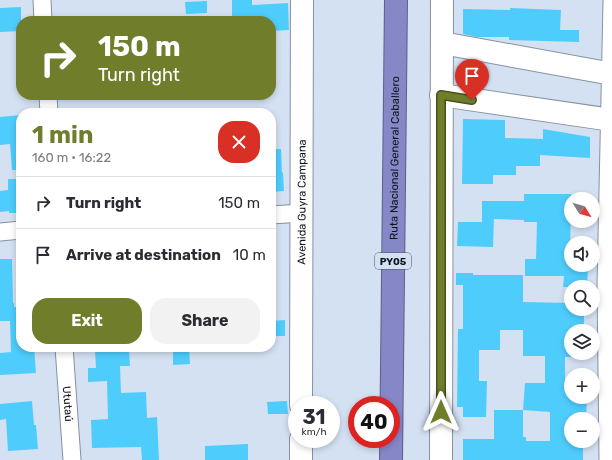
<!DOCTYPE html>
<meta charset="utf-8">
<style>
body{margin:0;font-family:Rubik,sans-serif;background:#f2f2f3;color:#2b2b33;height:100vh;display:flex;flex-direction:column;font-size:15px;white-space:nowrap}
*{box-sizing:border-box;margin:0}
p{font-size:13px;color:#7c7c81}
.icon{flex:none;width:22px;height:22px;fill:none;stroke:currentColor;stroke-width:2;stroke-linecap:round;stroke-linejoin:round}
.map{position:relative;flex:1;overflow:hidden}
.drawer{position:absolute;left:16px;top:108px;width:260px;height:244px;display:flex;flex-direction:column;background:#fff;border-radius:16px;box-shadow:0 2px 6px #0003}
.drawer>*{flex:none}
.top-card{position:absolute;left:16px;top:16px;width:260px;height:84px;border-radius:16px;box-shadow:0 2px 6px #0003;background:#707e2c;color:#fff;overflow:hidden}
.needle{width:26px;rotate:127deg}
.buttons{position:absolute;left:564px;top:192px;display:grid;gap:8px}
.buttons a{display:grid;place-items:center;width:36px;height:36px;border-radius:50%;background:#fff;box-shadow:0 2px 6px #0003;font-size:20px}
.speed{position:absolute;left:288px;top:396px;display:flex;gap:8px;font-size:20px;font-weight:700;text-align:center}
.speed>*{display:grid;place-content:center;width:52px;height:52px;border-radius:50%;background:#fff;box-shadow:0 2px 6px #0003;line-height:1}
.speed small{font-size:10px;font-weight:400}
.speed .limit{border:6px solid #d22;background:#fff;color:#111}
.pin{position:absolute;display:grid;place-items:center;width:34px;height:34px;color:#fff;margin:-41px -17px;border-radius:50% 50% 50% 0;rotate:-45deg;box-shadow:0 0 4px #0007}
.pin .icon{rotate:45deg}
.me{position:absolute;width:44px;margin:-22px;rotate:0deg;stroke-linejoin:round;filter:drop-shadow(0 0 3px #0008)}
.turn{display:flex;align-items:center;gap:14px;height:84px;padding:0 16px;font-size:18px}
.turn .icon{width:52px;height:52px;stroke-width:2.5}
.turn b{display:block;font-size:28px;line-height:34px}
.round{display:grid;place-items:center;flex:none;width:42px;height:42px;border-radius:16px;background:#f2f2f3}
.summary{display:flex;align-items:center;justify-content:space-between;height:68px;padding:0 16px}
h1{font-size:24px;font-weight:700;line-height:30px;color:#707e2c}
.action{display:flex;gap:8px;margin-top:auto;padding:8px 16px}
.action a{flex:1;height:46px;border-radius:16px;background:#707e2c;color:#fff;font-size:16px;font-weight:700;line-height:46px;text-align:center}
.action a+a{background:#f2f2f3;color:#2b2b33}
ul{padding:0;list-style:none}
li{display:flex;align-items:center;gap:12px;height:52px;padding:0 16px;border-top:1px solid #e1e1e2}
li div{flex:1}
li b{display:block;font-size:15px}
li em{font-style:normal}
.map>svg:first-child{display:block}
.building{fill:#4ecdfd;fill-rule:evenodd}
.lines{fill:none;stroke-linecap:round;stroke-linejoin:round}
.street-casing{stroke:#8692a2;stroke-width:19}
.secondary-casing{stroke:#8692a2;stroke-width:24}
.highway-casing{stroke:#5c5f8a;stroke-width:24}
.street{stroke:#fff;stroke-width:17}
.secondary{stroke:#fff;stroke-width:22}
.highway{stroke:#8587c7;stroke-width:22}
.route-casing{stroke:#49521d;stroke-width:10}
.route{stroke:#707e2c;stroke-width:7}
.labels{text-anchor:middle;stroke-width:3;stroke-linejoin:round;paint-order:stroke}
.shield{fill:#d4e1f2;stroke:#4a525a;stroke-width:1}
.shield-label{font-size:10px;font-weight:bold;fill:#0f1419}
.street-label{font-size:11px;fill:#0f1419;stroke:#d4e1f2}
</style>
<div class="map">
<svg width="612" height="460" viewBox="0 0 612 460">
<rect width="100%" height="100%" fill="#d4e1f2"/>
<g class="building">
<polygon points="232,0 252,0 252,5 288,3 289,30 271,31 271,21 232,21"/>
<polygon points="207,1 207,13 186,14 185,2"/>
<polygon points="21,7 21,31 0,32 0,8"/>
<polygon points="510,8 561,10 560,30 579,30 579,42 509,40 509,37 477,37 463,34 463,9 510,10"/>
<polygon points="21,115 21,170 12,170 10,144 0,145 0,117"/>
<polygon points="463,119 505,120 505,138 543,139 543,129 590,137 590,158 540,155 540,166 516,166 516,175 493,175 493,184 462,184"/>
<polygon points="271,149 281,149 282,173 283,172 284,191 271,192"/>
<polygon points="8,179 21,179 21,213 9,213 9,211 0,212 0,191 8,190"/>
<polygon points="524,194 571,194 570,259 571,259 571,265 587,265 587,267 588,268 587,287 563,287 564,276 525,276 525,259 536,259 537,222 524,222 524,220 494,219 493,247 457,246 458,222 482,222 482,201 524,201"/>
<polygon points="0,259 12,259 13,303 14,303 14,307 21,307 21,347 34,347 36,373 0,375 0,353 11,352 10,321 0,321"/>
<path d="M456 273H473V275H523V302L571 303V309H584V330H571V357H565V386H571V397H587L586 419H571V441H583V460H463V439H494V410H523L525 383H545V356H523V330H500V350H479V381H487L486 417H463V407H457L458 329H463V285H456ZM523 410 550 412V441H526V437H523Z"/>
<polygon points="285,320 285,336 271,336 271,321"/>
<polygon points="173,347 189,347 190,364 173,365"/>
<polygon points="129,349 130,366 120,366 121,393 146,392 147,418 157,417 159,460 142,460 141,447 92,448 91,420 108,419 107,381 88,382 88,368 96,368 95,350"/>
<polygon points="32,401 34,425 36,425 38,449 8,451 6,419 0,420 0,404"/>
<polygon points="287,401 288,414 268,414 267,402"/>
<polygon points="248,444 248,460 205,460 205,446"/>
</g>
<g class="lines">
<g class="street-casing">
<g id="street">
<polyline points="42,0 43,21"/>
<polyline points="48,95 49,113"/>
<polyline points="271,215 302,213"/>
<polyline points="0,232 21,230"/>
<path id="s1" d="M64 347 72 460"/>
<polyline points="608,460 606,285 612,2"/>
</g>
</g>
<g class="secondary-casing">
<g id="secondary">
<polyline points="442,43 612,74"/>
<polyline points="441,95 612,120"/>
<path id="s2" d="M301 405 302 0"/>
<polyline points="301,460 301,439"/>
<polyline points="441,460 442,0"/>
</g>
</g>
<g class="highway-casing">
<g id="highway">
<path id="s3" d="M391 460 396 0"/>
</g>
</g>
<use href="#street" class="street"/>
<use href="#secondary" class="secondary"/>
<use href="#highway" class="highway"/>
</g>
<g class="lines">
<g class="route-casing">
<polyline id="route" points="441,412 441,95 472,100"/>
</g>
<use href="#route" class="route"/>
</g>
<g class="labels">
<rect class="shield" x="375" y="253" width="36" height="16" rx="3"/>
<g class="shield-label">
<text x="393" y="265">PY05</text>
</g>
<g class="street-label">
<text dy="4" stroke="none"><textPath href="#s3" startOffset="302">Ruta Nacional General Caballero</textPath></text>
<text dy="4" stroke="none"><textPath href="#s2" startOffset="203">Avenida Guyra Campana</textPath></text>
<text dy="4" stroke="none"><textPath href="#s1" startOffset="57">Ututaú</textPath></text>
</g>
</g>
</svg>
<div class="buttons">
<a><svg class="needle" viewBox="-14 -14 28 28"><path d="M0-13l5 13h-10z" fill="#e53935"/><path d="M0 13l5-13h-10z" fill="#7c7c81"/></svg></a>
<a><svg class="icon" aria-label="sound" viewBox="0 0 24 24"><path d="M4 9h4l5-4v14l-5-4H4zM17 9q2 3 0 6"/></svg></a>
<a><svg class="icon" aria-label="search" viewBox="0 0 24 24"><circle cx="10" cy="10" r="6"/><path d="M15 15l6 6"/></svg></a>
<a><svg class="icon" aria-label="layers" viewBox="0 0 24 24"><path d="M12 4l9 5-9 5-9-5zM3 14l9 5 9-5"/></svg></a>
<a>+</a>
<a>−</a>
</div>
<div class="speed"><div>31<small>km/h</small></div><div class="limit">40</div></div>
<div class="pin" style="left:472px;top:100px;background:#d93025"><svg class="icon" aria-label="arrive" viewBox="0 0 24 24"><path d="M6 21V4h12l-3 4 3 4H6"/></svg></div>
<svg class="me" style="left:441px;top:412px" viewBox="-20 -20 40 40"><path d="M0-17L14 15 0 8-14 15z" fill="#707e2c" stroke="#fff" stroke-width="4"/></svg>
<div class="top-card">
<div class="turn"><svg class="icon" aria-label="right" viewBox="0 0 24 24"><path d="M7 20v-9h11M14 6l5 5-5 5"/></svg><div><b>150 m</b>Turn right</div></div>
</div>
<section class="drawer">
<div class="summary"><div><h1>1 min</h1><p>160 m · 16:22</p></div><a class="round" style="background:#d93025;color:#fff"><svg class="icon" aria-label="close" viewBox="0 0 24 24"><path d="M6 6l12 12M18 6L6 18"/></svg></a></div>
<ul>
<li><svg class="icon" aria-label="right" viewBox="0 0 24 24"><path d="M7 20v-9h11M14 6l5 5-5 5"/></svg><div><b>Turn right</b></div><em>150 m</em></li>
<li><svg class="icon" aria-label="arrive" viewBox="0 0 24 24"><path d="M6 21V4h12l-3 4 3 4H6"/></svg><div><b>Arrive at destination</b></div><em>10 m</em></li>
</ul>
<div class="action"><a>Exit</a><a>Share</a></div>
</section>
</div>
